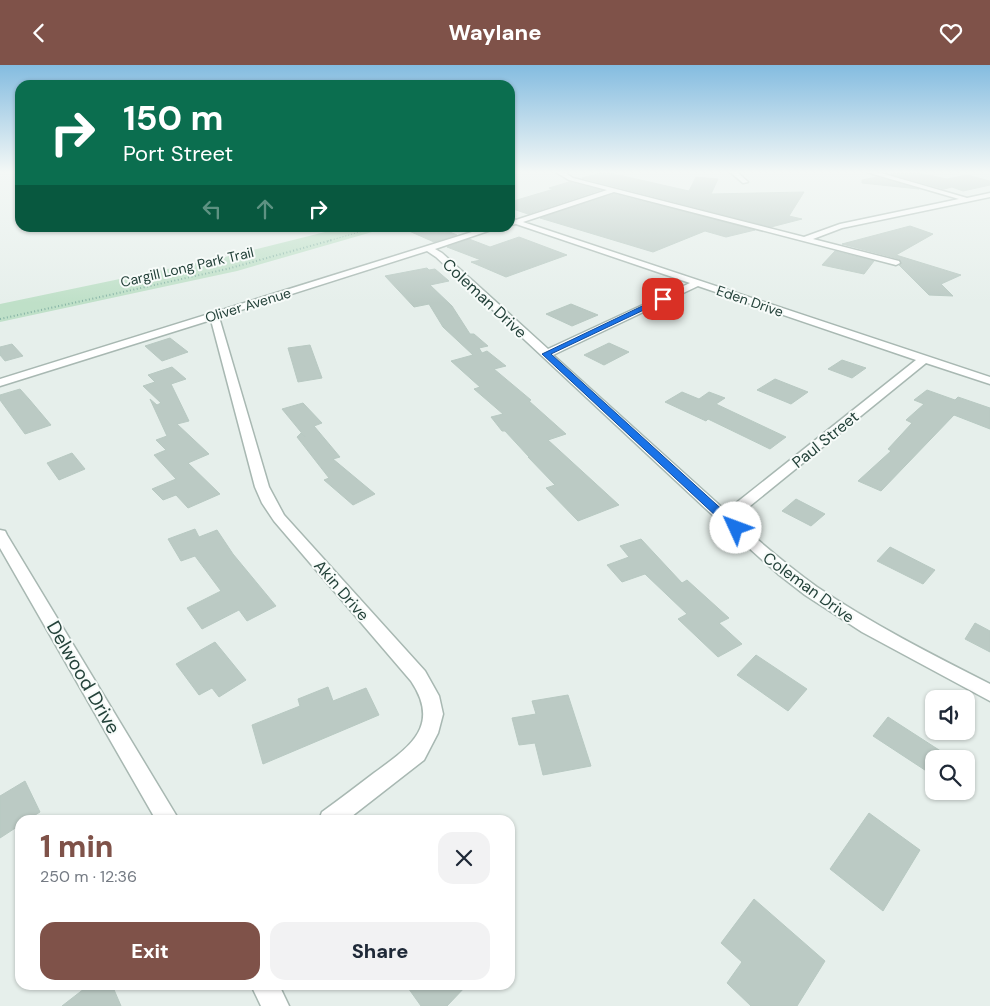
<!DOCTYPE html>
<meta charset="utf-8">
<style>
body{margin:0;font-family:"DM Sans",sans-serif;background:#f2f2f3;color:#1f2937;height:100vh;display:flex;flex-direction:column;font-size:19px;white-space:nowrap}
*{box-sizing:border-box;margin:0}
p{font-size:16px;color:#747a83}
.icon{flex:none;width:28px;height:28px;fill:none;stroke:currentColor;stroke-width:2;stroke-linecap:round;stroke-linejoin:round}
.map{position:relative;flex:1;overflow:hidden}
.drawer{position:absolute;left:15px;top:750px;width:500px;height:175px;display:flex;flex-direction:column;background:#fff;border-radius:15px;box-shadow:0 1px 4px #0004}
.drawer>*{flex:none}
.top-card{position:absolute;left:15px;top:15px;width:500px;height:152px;border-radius:15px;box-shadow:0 1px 4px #0004;background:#0b6e4f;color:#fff;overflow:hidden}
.controls{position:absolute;left:925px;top:625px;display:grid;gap:10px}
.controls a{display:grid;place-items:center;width:50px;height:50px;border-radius:10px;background:#fff;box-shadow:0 1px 4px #0004;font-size:25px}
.pin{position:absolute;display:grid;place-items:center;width:42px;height:42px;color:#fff;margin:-21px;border-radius:10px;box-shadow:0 2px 8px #0006}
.me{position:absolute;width:55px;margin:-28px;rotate:313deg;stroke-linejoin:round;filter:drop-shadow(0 0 4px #0008)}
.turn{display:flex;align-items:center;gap:18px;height:105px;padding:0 25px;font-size:22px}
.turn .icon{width:65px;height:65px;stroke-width:2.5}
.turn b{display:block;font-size:35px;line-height:42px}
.lanes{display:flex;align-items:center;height:48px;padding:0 25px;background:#0003;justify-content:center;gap:25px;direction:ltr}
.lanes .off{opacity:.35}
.round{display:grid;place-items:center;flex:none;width:52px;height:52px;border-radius:15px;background:#f2f2f3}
.headline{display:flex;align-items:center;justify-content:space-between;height:85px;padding:0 25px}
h1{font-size:30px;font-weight:800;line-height:38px;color:#7f5249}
.button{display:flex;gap:10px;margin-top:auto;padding:10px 25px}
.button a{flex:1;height:58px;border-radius:15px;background:#7f5249;color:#fff;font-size:20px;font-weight:800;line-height:58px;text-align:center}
.button a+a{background:#f2f2f3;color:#1f2937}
header{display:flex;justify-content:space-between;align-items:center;height:65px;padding:0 25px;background:#7f5249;color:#fff;font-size:22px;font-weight:800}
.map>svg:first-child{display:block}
.green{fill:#bfe0c8}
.building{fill:#bbcac4;stroke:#b8c9c2}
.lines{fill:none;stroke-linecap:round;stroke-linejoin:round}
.minor-casing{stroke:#a8b8b2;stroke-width:3}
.path-far1{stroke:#86b3a5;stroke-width:1;stroke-dasharray:1 2;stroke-linecap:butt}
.path{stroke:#86b3a5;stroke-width:2;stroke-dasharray:1 2.5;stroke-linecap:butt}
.minor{fill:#fff;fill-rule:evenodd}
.route{fill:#1a73e8;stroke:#114b97}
.labels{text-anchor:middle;stroke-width:4;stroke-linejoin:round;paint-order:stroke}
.far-street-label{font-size:14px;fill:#24423a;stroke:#f7fbf9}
.street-label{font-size:16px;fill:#24423a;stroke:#f7fbf9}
.near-street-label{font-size:19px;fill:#24423a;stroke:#f7fbf9}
</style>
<header><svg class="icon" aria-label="back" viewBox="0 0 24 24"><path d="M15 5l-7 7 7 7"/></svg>Waylane<svg class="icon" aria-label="heart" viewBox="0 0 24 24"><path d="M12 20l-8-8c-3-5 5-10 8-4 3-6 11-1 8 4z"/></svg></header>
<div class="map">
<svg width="990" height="941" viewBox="0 0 990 941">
<rect width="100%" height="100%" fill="#e6efeb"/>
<polygon class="green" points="341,163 386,163 237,206 0,257 0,239 225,192"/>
<g class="building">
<polygon points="908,106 947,114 967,110 990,116 990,120 963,126 952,122 944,124 891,109"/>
<polygon points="605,107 689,126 696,112 718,114 711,129 804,127 789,151 802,154 771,162 582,113"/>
<polygon points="877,112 919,124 862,118 862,115"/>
<polygon points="569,117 600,125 528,149 510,143 510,137 554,124 549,123"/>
<polygon points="614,129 755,165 726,172 705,166 653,187 540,153"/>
<polygon points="910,161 933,169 896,190 961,210 941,219 953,231 929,230 899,200 902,199 899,194 842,179"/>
<polygon points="400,162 438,162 457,170 434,177"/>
<polygon points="519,172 567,190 506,212 471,197 481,195 447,182 469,174 490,182"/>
<polygon points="835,186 874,196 864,209 822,200"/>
<polygon points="427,203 429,205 435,204 449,216 430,220 452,241 470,269 474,269 488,281 479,283 482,288 487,286 506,301 494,304 531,335 529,336 566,369 548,375 619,440 578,456 546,423 555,420 528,392 529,392 505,366 502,366 491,352 503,349 474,324 480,322 451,296 473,290 443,262 429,239 414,242 385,211"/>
<polygon points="571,239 598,250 572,261 546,249"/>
<polygon points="170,273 188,287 162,296 145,281"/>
<polygon points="609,278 629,287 604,300 584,290"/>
<polygon points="12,279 23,291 5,296 0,290 0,282"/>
<polygon points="310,280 322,313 298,317 288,283"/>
<polygon points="842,295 866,303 852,313 828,304"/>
<polygon points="172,302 186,314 171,319 189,356 177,359 209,389 188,398 220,429 188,443 176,430 163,435 152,424 176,414 154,390 166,385 156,375 167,371 150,334 157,340 161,338 143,321 155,317 148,310"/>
<polygon points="775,314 808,327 791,339 757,325"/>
<polygon points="20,324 29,334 51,360 25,369 0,335 0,330"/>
<polygon points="927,325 955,335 958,332 990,343 990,364 954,350 881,426 858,416 891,386 888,384 912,358 906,355 924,339 914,335"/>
<polygon points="682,327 699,334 709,327 725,333 716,339 786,372 770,384 708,354 706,356 665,337"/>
<polygon points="303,338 322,358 314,361 340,392 333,394 375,429 353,440 324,415 329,413 297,372 301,368 305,372 282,344"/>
<polygon points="72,388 85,404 59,415 47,398"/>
<polygon points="796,434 825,449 811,461 782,446"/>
<polygon points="195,464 199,472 217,465 233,489 276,541 247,556 239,545 202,564 187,543 221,526 195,491 181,496 168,474"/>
<polygon points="641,474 682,518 687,515 729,553 719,558 742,579 718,592 678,554 687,549 645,509 622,517 607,500 629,492 620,481"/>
<polygon points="890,482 935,505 923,519 877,496"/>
<polygon points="975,558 990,566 990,587 965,574"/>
<polygon points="215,577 246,615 219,632 212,623 199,630 176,599"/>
<polygon points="756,590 807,624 788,646 737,610"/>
<polygon points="328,622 333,636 366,623 379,650 263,699 252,660 300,641 298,634"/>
<polygon points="568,630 591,701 543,710 535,678 519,680 512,653 536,649 532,636"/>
<polygon points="888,652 953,694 934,694 934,711 873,671"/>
<polygon points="25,716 40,747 27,755 20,755 20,760 0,773 0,731"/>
<polygon points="869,748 920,785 883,846 830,804"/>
<polygon points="754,834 825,896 797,941 751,941 727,918 742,897 721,878"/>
<polygon points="89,920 112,920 121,941 62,941"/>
<polygon points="406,920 467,920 447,941 421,941"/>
</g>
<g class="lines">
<g class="minor-casing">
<g id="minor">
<path d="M554 106H562L573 113 804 172 840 159 959 134 863 106H874L967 133 990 128V132L842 163 813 174 899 196 900 198 896 200 614 127 523 157 990 312V319L926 298 734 454C761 478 788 501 817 522 872 559 931 589 990 619V636L862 567 805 530 778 509 720 457 436 192 427 186 219 252 269 422 284 450 425 606 439 631 443 649 438 668 424 695 347 755H319L322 747C340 734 357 721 374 708 408 683 442 662 411 616L274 456 262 438 255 422 211 255 0 321V314L488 162H500L435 184 442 188 548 284 690 218 516 159 510 160V153L516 155 607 125 569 115ZM698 221 916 295 726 446 553 290Z"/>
<polygon points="729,106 736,106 748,117 743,118"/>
<polygon points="0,465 5,466 7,470 179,755 156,755 0,483"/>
<polygon points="251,920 279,920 289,941 261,941"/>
</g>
</g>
<polyline class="path-far1" points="328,176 377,162"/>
<polyline class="path" points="0,254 227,204 332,175"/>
<use href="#minor" class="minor"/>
</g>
<linearGradient id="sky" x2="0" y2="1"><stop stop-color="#84bce0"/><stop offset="0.45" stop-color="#f4f8f6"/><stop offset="1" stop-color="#f4f8f6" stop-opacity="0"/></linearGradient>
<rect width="990" height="238" fill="url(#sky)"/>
<polygon class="route" points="661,232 667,234 551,289 739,460 741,463 739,466 732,466 542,289"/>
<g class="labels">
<g class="far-street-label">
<text transform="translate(187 202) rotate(-13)" y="5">Cargill Long Park Trail</text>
<text transform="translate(750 236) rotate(19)" y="5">Eden Drive</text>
<text transform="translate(248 240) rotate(-17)" y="5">Oliver Avenue</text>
</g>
<g class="street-label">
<text transform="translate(485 233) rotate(43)" y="6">Coleman Drive</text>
<text transform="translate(825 374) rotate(-39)" y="6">Paul Street</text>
<text transform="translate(809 522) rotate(36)" y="6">Coleman Drive</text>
<text transform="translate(342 525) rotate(49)" y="6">Akin Drive</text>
</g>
<g class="near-street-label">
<text transform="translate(84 612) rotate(60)" y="7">Delwood Drive</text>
</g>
</g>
</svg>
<div class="controls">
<a><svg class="icon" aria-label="sound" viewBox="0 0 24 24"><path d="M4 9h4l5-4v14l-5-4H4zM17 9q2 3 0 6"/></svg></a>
<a><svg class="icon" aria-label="search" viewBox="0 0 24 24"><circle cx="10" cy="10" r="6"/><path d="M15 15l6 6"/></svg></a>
</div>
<div class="pin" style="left:663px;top:234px;background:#d93025"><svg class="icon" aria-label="arrive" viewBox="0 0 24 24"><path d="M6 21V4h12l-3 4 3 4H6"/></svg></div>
<svg class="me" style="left:736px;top:463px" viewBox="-20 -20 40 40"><circle r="19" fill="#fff"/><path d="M0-13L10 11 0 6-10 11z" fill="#1a73e8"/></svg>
<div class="top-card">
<div class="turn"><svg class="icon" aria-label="right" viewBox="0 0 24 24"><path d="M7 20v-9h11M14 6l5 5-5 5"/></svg><div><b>150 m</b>Port Street</div></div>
<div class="lanes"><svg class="icon off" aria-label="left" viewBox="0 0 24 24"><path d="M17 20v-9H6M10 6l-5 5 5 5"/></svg><svg class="icon off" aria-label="ahead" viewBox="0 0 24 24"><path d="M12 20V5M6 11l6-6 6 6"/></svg><svg class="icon" aria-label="right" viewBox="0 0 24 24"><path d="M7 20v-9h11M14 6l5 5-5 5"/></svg></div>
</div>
<section class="drawer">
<div class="headline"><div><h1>1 min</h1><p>250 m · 12:36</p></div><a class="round"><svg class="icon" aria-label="close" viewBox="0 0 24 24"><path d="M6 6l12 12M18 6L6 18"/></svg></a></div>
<div class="button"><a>Exit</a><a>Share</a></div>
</section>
</div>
